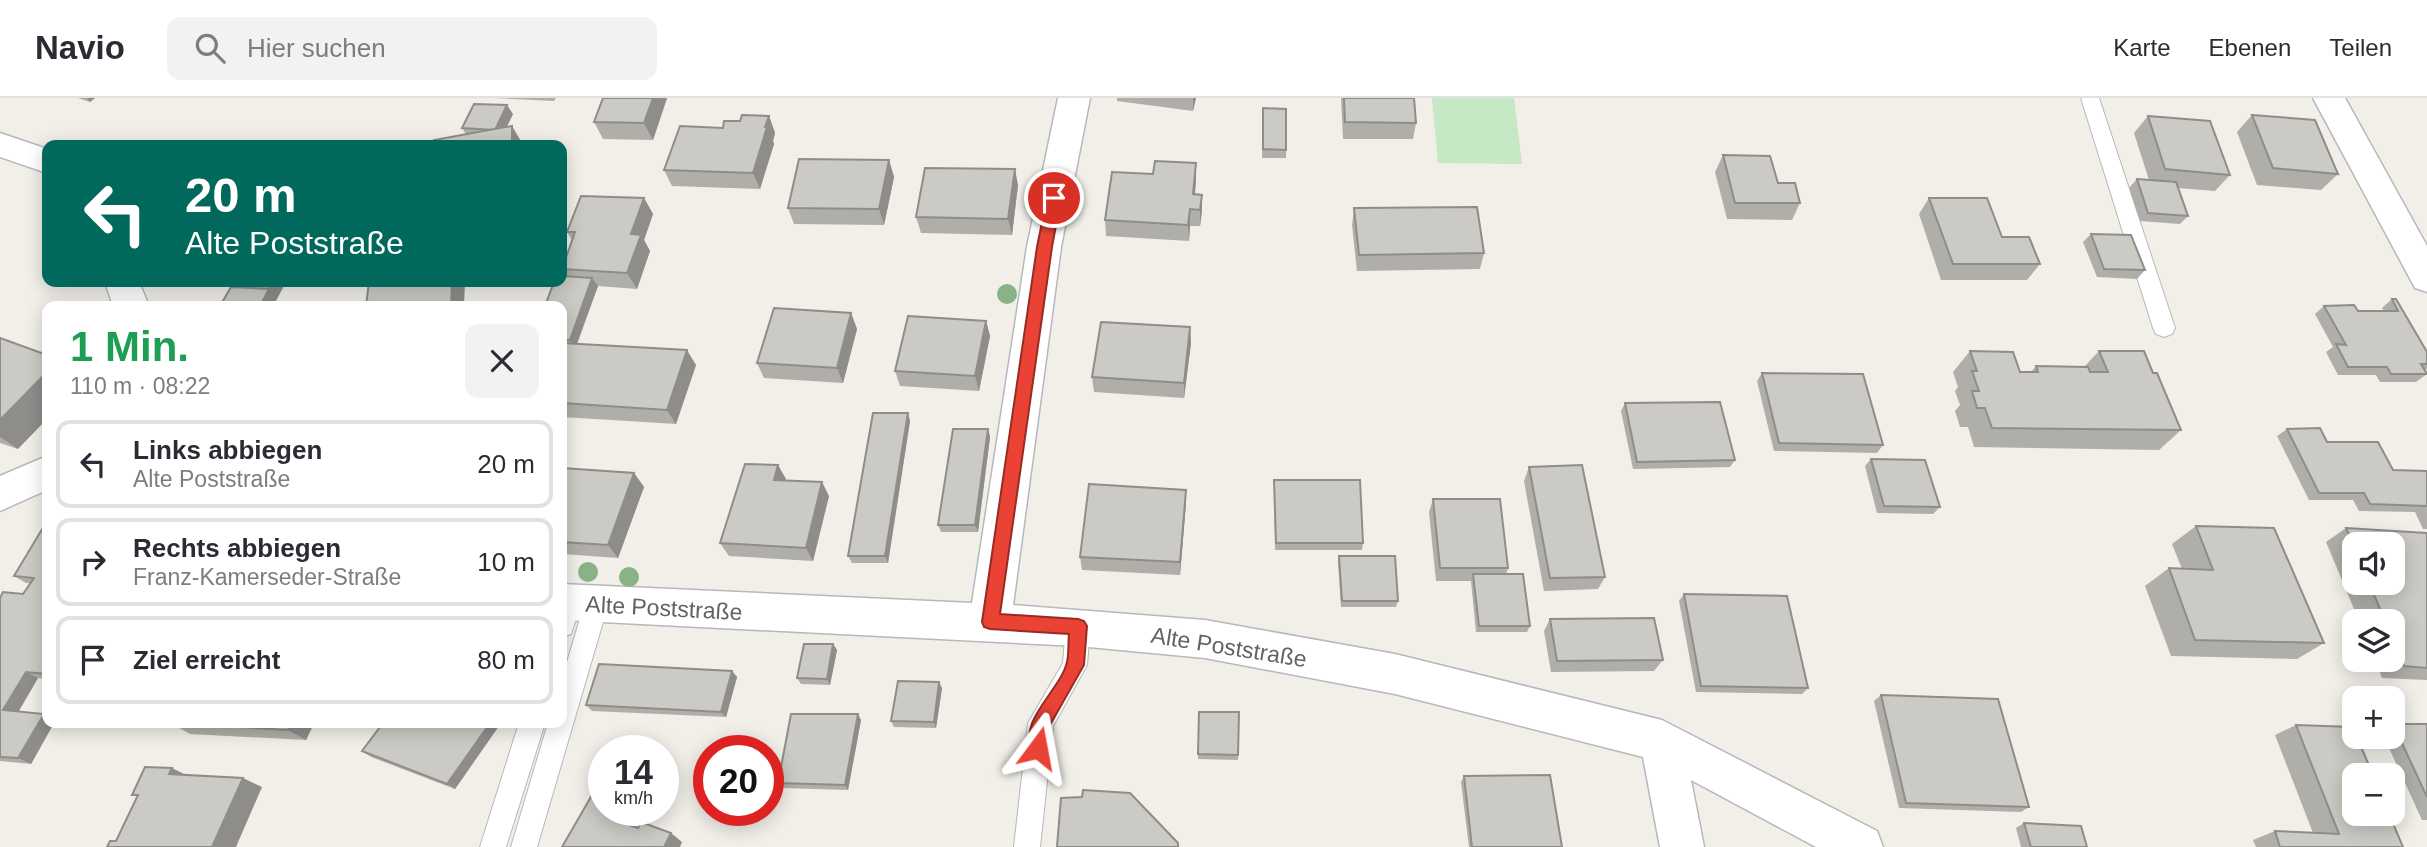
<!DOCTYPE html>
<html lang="de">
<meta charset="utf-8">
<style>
body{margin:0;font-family:Arial,sans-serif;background:#f2f2f3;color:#2b2b33;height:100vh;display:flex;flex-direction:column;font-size:26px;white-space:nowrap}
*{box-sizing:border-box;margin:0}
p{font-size:23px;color:#7c7c81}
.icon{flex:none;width:38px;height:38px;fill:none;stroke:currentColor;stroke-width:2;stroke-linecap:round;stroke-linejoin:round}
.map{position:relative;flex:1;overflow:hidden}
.panel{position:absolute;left:42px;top:203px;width:525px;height:427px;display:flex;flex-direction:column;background:#fff;border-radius:14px;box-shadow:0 4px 18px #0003}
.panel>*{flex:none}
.top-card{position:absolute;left:42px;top:42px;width:525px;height:147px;border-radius:14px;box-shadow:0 4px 18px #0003;background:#00695c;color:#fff;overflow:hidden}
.fabs{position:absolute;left:2342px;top:434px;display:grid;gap:14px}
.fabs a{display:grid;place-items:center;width:63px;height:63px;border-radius:14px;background:#fff;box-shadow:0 4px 18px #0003;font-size:35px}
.speed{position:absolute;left:588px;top:637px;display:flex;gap:14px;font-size:35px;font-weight:700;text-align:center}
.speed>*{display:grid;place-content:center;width:91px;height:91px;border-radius:50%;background:#fff;box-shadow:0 4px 18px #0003;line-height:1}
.speed small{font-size:18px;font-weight:400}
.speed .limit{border:10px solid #d22;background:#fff;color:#111}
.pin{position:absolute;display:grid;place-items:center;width:60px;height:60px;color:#fff;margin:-30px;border:4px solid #fff;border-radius:50%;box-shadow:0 2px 7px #0007}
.me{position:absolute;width:77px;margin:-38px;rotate:13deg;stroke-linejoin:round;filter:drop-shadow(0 0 5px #0008)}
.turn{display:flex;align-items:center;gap:24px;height:147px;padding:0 28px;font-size:32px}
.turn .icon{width:91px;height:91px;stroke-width:2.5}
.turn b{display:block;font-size:49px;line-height:60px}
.round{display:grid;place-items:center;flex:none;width:74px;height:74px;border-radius:14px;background:#f2f2f3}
.head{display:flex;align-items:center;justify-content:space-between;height:119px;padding:0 28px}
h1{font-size:42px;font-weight:800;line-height:52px;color:#1e9e55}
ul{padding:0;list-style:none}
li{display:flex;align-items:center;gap:21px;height:88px;margin:0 14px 10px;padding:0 14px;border:4px solid #e1e1e2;border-radius:14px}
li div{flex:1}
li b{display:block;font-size:26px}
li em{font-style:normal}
header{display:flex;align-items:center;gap:42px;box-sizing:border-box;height:98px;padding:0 35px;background:#fff;border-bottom:2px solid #e1e1e2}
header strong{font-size:33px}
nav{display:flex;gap:38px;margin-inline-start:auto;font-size:24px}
.search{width:490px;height:63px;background:#f2f2f3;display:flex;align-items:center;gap:18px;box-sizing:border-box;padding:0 24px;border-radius:14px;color:#7c7c81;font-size:26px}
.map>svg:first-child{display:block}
.green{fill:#c5e8c5}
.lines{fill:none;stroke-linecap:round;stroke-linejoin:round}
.service-casing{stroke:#b5b8bc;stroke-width:2}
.minor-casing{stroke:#b5b8bc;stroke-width:3}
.service{fill:#fff;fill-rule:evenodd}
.minor{fill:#fff;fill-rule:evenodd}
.tree{fill:#89b387}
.wall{fill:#afaea9;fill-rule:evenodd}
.shaded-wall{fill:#8f8d8a}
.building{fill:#cccac5;stroke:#8f8d8a;stroke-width:2}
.route{fill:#ea4335;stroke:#982c22;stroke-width:2}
.labels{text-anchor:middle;stroke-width:5;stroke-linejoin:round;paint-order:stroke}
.street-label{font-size:23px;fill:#5f6368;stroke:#fff}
</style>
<header>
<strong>Navio</strong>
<div class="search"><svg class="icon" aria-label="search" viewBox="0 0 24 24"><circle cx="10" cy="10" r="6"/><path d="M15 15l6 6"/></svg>Hier suchen</div>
<nav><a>Karte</a><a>Ebenen</a><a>Teilen</a></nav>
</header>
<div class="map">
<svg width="2427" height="749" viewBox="0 0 2427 749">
<rect width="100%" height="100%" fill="#f1efe8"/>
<polygon class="green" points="1432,0 1514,0 1522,66 1438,65"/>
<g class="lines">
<g class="service-casing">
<g id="service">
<polygon points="2081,0 2099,0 2175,230 2172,236 2164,239 2156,236 2153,230"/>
<polygon points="569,494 578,497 581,505 571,536 562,539 562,497"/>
<polygon points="596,496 605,499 608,507 537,749 511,749 548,625 562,625 562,581 584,507 587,499"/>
<polygon points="1078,518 1087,521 1090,529 1087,567 1053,628 1040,749 1014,749 1028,625 1063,565 1066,529 1069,521"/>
<polygon points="519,625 545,625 506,749 480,749"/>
</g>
</g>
<g class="minor-casing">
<g id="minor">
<polygon points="1058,0 1090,0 1061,149 1013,507 1205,522 1395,556 1662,622 1877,733 1883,749 1816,749 1691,682 1704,749 1660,749 1643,659 1395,596 1205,560 1078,548 562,522 562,486 972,505 1027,149"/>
<polygon points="2313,0 2345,0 2427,148 2427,194 2415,190"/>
<polygon points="0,35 47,51 47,75 0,59"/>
<polygon points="105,184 139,184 149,208 113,208"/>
<polygon points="47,358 47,392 0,413 0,378"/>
</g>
</g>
<use href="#service" class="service"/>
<use href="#minor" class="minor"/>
</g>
<g class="tree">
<circle cx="1007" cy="196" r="10"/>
<circle cx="588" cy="474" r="10"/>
<circle cx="629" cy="479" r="10"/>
</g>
<g class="wall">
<polygon points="78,0 95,0 90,4"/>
<polygon points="495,0 556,0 554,3"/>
<polygon points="667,0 653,42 603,41 594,24"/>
<polygon points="1117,0 1196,0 1193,13 1117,3"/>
<polygon points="1341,0 1414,0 1416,25 1413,41 1343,41"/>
<polygon points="1263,10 1286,52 1286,60 1262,60"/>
<polygon points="513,16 506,29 522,45 522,47 434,47 466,36 462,30"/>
<polygon points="2252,17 2338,76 2321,92 2257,87 2237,34"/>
<polygon points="769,18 775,35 773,43 774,46 760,91 672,88 664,72 723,30"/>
<polygon points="2148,18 2230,77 2215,93 2178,90 2188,118 2180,126 2140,123 2129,90 2137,81 2149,82 2134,35"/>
<polygon points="1723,57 1778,85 1800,105 1792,122 1727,121 1715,74"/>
<polygon points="889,62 894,79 884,127 794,126 788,110"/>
<polygon points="1196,82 1195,97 1202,113 1200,128 1190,128 1189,143 1106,138 1105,122"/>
<polygon points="1018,87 1012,137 921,135 916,119"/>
<polygon points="644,100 653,116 644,142 650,153 637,191 598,188 577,246 696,267 676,326 562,319 562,208 565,178 562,173 562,169 572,142 567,134"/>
<polygon points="1929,100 2040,166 2027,182 1941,182 1919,116"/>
<polygon points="1354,110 1484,155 1480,171 1357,173 1352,127"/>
<polygon points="2091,136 2145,172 2137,181 2097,179 2083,144"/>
<polygon points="225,184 286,184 273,208 220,208 231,189"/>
<polygon points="2392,201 2427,254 2427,271 2425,272 2427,276 2416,284 2380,284 2376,277 2338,277 2326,254 2333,249 2315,216 2324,208 2358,213 2384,213 2382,210"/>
<polygon points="851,215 857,231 843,285 764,280 757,265"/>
<polygon points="986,223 990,238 979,293 900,288 895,273"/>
<polygon points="1190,229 1191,245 1184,300 1094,294 1092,279"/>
<polygon points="0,240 18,351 0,345"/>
<polygon points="1970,253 2020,274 2031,274 2036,268 2084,269 2099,253 2153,275 2181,332 2159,352 1974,349 1968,329 1960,329 1955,313 1960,307 1955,293 1958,289 1953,274"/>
<polygon points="1762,275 1883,347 1877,355 1774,353 1757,283"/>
<polygon points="1625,305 1735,362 1730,369 1633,371 1621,313"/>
<polygon points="910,323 888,465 852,465 848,458"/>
<polygon points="988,331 990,339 978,434 941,434 938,427"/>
<polygon points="2287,331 2327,344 2393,372 2427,373 2427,431 2423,431 2415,414 2359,413 2353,402 2309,402 2277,338"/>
<polygon points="1871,361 1940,409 1933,416 1877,415 1865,368"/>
<polygon points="1529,369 1605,479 1598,491 1544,493 1524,383"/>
<polygon points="562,370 634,375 644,389 618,460 562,456"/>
<polygon points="786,381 785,382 829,398 813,463 729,458 720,445"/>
<polygon points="1274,382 1363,445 1362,452 1275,452"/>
<polygon points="1186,392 1186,405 1180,477 1082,472 1080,459"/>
<polygon points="1433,401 1508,470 1506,476 1530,528 1527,534 1476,534 1471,483 1436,483 1429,414"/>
<polygon points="47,423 47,581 38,580 18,613 47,625 54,625 31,666 0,663 0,500 23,496 30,485 26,485 14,478"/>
<polygon points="2196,428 2324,545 2297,561 2171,558 2145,488 2169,470 2182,471 2172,446"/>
<path d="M2346 430 2427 435V582L2382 580 2375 562H2392V523H2359L2326 444ZM2354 446 2392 485H2354Z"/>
<polygon points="1339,458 1398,503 1396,509 1341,509 1338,465"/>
<polygon points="1684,496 1808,590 1802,596 1696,594 1679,503"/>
<polygon points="1550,521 1663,562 1654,573 1551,574 1544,533"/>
<polygon points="833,546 837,552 830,587 801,586 797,580"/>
<polygon points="732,573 737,579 726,619 592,613 586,607"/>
<polygon points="942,590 936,630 894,629 891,623"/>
<polygon points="1881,597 2029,709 2021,714 1899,710 1874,603"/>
<polygon points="1199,614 1239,614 1238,662 1198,661"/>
<polygon points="861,622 848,692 782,690 778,685"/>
<polygon points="170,625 314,625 306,642 190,636"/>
<polygon points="383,625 501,625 455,691 371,659 362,653"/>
<polygon points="2392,626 2427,626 2427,722 2422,722 2384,639 2392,639"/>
<polygon points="2296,627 2403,749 2256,749 2253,742 2275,733 2313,735 2275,637"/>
<polygon points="1464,678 1562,749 1469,749 1461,684"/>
<polygon points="2024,725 2087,749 2021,749 2016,730"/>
</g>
<g class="shaded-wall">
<polygon points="87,0 95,0 90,4"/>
<polygon points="653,0 667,0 653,42 644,25"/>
<polygon points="1193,0 1196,0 1193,13"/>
<polygon points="507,7 513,16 501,41 495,32"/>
<polygon points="769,18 775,35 773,43 774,46 760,91 753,75"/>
<polygon points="512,28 522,45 522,47 512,47"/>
<polygon points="889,62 894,79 884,127 879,111"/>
<polygon points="1196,65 1196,82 1193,113 1193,96"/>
<polygon points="1015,71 1018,87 1012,137 1008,121"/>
<polygon points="1202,97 1202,113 1200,128 1200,112"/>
<polygon points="644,100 653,116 644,142 650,153 637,191 627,175 631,136"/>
<polygon points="1190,111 1190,128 1189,143 1188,127"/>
<polygon points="592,180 598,188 575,251 570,242"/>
<polygon points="262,184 286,184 273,208 260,208 269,191"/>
<polygon points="452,184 465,184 464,208 451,208"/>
<polygon points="851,215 857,231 843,285 837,270"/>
<polygon points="986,223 990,238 979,293 975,278"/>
<polygon points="1190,229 1191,245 1184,300 1184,285"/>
<polygon points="687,252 696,267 676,326 667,312"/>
<polygon points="47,274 47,321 18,351 0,339 0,322"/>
<polygon points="908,315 910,323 888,465 885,458"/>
<polygon points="988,331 990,339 978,434 975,427"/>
<polygon points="778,367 786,381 782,395 774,382"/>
<polygon points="634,375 644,389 618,460 608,447"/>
<polygon points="822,384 829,398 813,463 806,450"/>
<polygon points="1186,392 1186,405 1180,477 1180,464"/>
<polygon points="833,546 837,552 830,587 827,581"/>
<polygon points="732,573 737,579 726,619 721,614"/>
<polygon points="26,574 38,580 16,618 3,612"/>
<polygon points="939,584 942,590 936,630 934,624"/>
<polygon points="44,616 47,617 47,625 54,625 31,666 18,660"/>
<polygon points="858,616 861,622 848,692 845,687"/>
<polygon points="291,625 314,625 306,642 288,632"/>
<polygon points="490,625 501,625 455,691 447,686"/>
<polygon points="172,670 192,680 169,676"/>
<polygon points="243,680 262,689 236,749 212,749"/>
<polygon points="620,712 629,712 634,717 626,731 614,722"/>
<polygon points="671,735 682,744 680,749 664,749"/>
</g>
<g class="building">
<polygon points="603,0 653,0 644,25 594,24"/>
<polygon points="1344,0 1414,0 1416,25 1345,24"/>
<polygon points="474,6 507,7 495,32 462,30"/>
<polygon points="1263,10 1286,11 1286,52 1263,51"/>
<polygon points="742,17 769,18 765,29 767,29 753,75 664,72 680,28 723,30 724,23 740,23"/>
<polygon points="2252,17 2315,22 2338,76 2273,70"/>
<polygon points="2148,18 2210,23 2230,77 2165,71"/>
<polygon points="512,28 512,47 434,47 434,42"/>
<polygon points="1723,57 1770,58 1778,85 1795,85 1800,105 1735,105"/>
<polygon points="799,61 889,62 879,111 788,110"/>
<polygon points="1155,63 1196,65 1193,96 1202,97 1200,112 1190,111 1188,127 1105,122 1112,74 1153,76"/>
<polygon points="925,70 1015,71 1008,121 916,119"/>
<polygon points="2137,81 2176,84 2188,118 2148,115"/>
<polygon points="581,98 644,100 631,136 641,137 627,175 562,171 575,134 567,134"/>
<polygon points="1929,100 1987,100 2002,139 2029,139 2040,166 1953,166"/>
<polygon points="1477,109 1484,155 1359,157 1354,110"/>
<polygon points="2091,136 2131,137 2145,172 2104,171"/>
<polygon points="562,178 592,180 570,242 562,242 562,208 545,208 554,184 562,184"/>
<polygon points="369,184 452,184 451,208 366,208"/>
<polygon points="231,189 269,191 260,208 220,208"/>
<polygon points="2392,201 2396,201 2427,254 2427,266 2421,266 2427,276 2391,276 2387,269 2348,269 2336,246 2346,247 2324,208 2354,207 2358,213 2398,213"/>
<polygon points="774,210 851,215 837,270 757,265"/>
<polygon points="908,218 986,223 975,278 895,273"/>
<polygon points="1101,224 1190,229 1184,285 1092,279"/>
<polygon points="0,240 47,257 47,274 0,322"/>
<polygon points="562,245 687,252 667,312 562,305"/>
<polygon points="1970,253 2013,254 2020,274 2038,274 2036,268 2088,269 2090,274 2108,274 2099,253 2144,253 2153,275 2157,275 2181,332 1992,330 1985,310 1977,310 1972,293 1979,293 1972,273 1977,273"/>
<polygon points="1762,275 1863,276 1883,347 1779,345"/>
<polygon points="1720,304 1735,362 1637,364 1625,305"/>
<polygon points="873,315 908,315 885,458 848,458"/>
<polygon points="2320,330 2327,344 2378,344 2393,372 2427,373 2427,408 2370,406 2364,395 2319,395 2287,331"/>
<polygon points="953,331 988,331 975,427 938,427"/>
<polygon points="1871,361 1925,362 1940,409 1884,408"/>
<polygon points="745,366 778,367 774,382 822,384 806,450 720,445"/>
<polygon points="1582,367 1605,479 1550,480 1529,369"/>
<polygon points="562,370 634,375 608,447 562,444"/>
<polygon points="1274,382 1360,382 1363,445 1276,445"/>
<polygon points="1089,386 1186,392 1180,464 1080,459"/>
<polygon points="1433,401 1500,401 1508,470 1440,470"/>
<polygon points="47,423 47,576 26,574 3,612 44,616 18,660 0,659 0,500 3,494 23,496 34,480 14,478"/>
<polygon points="2196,428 2274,430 2324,545 2195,542 2169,470 2213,472"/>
<polygon points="2346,430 2427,435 2427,570 2404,568 2392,540 2392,523 2385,523 2369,485 2392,485 2392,446 2354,446 2354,448"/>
<polygon points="1339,458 1395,458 1398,503 1342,503"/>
<polygon points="1473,476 1523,476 1530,528 1479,528"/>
<polygon points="1684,496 1787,498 1808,590 1701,588"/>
<polygon points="1654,520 1663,562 1557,563 1550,521"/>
<polygon points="804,546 833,546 827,581 797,580"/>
<polygon points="599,566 732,573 721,614 586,607"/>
<polygon points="898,583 939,584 934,624 891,623"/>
<polygon points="1881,597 1998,601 2029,709 1906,705"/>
<polygon points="1199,614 1239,614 1238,657 1198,656"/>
<polygon points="791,616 858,616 845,687 778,685"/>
<polygon points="170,625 291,625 288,632"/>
<polygon points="383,625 490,625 447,686 362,653"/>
<polygon points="2393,626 2427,626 2427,699"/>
<polygon points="2296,627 2353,629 2354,639 2357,639 2373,677 2354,677 2354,716 2389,716 2403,749 2280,749 2275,733 2339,736"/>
<polygon points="145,669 172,670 169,676 243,680 212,749 107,749 110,743 116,743 138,697 132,697"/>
<polygon points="1550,677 1562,749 1472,749 1464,678"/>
<polygon points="1083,692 1130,695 1178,745 1178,749 1057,749 1061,700 1082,699"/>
<polygon points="592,697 604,701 604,712 620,712 614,722 638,730 641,724 671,735 664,749 562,749"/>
<polygon points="2024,725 2081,728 2087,749 2031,749"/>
</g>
<path class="route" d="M1054 95 1061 100 1052 149 1000 516 1078 521 1084 523 1087 528 1084 567 1050 627 1045 656 1038 658 1032 656C1017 621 1060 594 1067 564 1069 555 1068 545 1069 536L990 531 984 529 982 524 1037 149 1047 100Z"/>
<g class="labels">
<g class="street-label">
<text transform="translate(664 510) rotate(3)" y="8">Alte Poststraße</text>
<text transform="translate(1229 549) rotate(9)" y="8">Alte Poststraße</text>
</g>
</g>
</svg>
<div class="fabs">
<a><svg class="icon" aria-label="sound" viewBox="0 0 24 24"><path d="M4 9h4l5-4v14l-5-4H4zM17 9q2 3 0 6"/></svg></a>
<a><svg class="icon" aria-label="layers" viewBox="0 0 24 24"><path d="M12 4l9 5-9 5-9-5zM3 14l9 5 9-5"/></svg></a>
<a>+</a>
<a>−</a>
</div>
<div class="speed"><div>14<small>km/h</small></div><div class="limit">20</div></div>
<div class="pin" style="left:1054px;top:100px;background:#d93025"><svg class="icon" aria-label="arrive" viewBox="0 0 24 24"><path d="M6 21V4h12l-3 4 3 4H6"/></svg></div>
<svg class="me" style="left:1038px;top:650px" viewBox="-20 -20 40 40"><path d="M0-17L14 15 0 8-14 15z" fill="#ea4335" stroke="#fff" stroke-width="4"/></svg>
<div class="top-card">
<div class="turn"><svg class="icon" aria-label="left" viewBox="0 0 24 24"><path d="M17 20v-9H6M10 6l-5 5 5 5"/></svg><div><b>20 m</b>Alte Poststraße</div></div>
</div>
<section class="panel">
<div class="head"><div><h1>1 Min.</h1><p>110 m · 08:22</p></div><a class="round"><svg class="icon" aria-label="close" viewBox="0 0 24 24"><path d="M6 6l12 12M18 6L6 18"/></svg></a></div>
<ul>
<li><svg class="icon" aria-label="left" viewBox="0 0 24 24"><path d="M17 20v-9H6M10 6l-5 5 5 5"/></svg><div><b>Links abbiegen</b><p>Alte Poststraße</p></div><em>20 m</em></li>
<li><svg class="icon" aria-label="right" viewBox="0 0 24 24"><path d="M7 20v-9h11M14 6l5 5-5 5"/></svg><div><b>Rechts abbiegen</b><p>Franz-Kamerseder-Straße</p></div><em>10 m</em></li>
<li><svg class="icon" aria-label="arrive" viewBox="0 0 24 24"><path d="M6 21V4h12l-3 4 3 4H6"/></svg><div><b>Ziel erreicht</b></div><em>80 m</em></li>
</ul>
</section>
</div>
